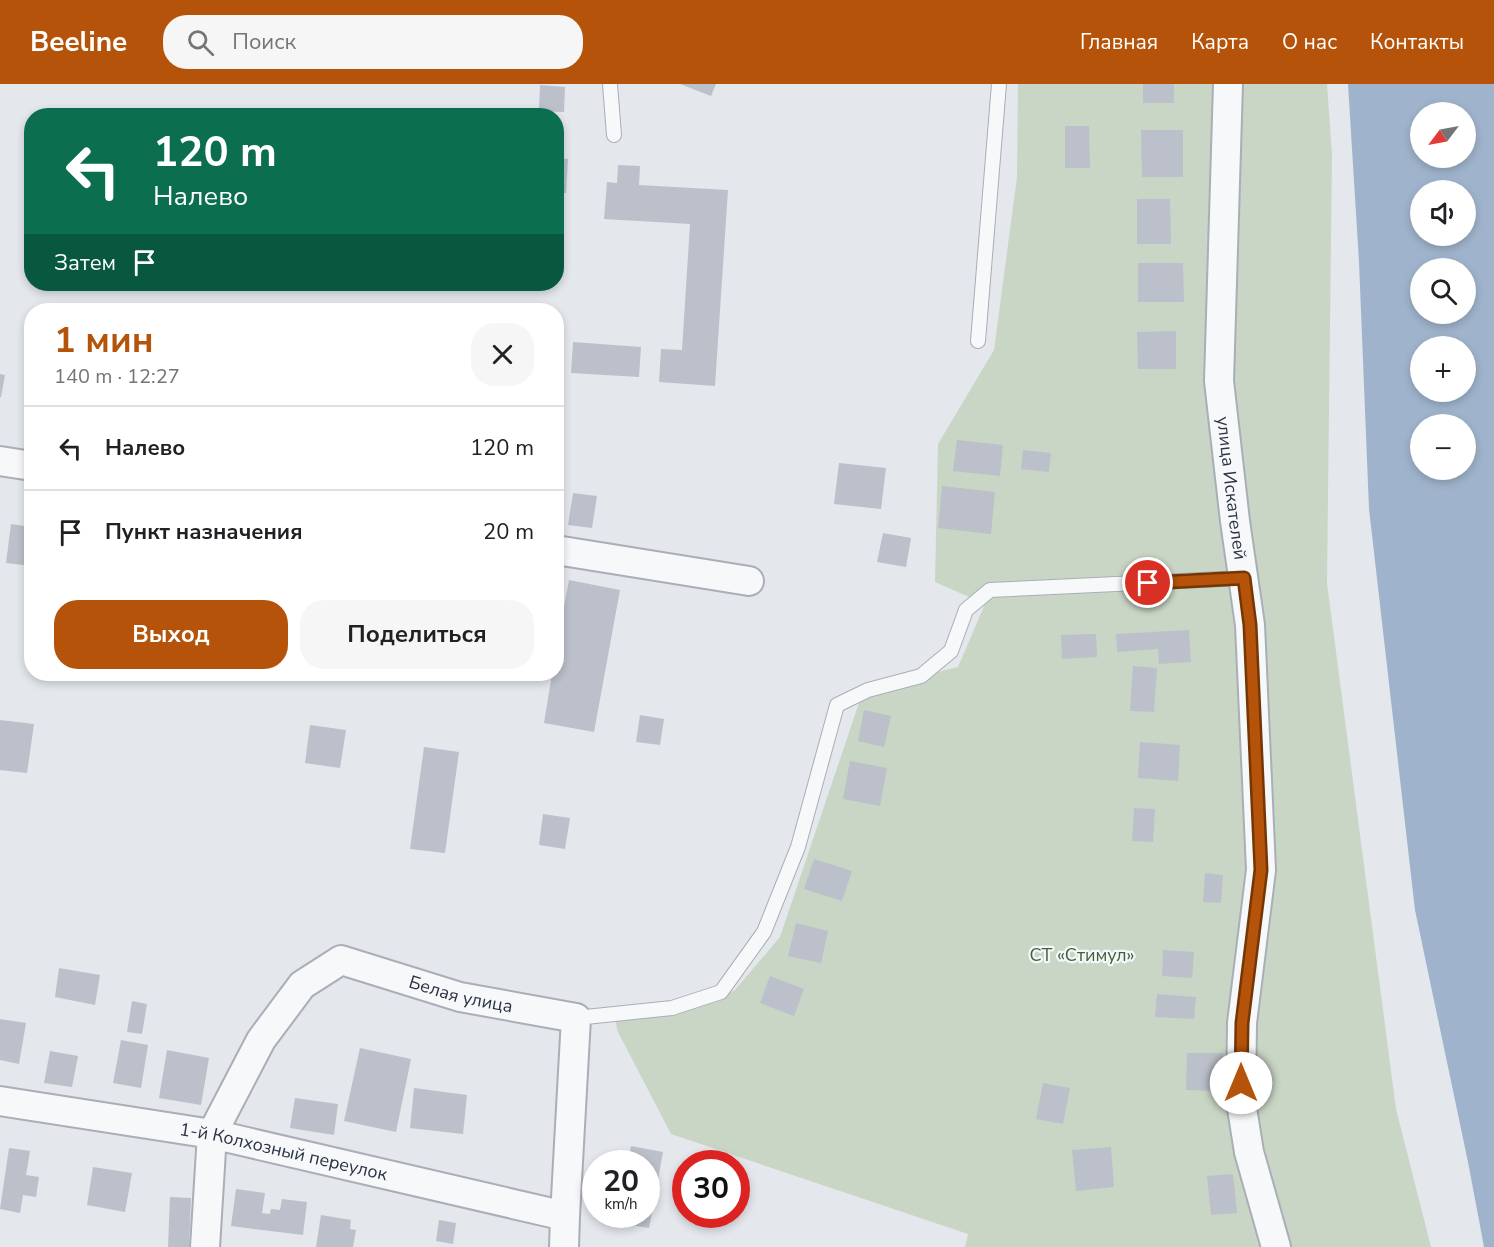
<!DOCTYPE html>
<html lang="ru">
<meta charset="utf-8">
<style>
body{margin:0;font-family:"Nunito Sans",sans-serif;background:#f6f6f6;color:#202124;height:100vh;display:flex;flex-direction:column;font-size:22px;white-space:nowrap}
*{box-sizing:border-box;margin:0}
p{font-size:20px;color:#757577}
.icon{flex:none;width:33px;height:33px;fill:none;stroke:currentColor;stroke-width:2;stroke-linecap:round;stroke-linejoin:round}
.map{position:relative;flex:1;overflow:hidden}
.sheet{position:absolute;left:24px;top:219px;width:540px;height:378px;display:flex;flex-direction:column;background:#fff;border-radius:24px;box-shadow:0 3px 9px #0003}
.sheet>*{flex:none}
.hud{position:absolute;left:24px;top:24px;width:540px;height:183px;border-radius:24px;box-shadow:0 3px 9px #0003;background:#0b6e4f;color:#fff;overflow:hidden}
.needle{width:39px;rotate:238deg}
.tools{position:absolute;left:1410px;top:18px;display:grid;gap:12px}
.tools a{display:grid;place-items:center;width:66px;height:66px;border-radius:50%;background:#fff;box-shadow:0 3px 9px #0003;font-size:30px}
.speed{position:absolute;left:582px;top:1066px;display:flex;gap:12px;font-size:30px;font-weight:700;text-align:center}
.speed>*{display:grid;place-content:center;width:78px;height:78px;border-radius:50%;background:#fff;box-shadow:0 3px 9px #0003;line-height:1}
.speed small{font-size:15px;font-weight:400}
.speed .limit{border:9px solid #d22;background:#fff;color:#111}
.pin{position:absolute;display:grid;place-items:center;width:51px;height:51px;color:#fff;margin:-26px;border:3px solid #fff;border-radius:50%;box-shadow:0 2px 6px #0007}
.me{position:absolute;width:66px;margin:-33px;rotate:0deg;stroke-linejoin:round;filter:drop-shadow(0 0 4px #0008)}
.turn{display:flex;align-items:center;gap:21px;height:126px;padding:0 30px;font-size:27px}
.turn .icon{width:78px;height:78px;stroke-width:2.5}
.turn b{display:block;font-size:42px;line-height:51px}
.then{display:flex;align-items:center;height:57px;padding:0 30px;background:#0003;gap:12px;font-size:22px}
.round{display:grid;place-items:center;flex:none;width:63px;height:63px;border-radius:24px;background:#f6f6f6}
.headline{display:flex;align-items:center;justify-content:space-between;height:102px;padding:0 30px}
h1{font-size:36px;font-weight:700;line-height:45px;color:#b45309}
.primary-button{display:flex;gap:12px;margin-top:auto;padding:12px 30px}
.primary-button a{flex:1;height:69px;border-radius:24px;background:#b45309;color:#fff;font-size:24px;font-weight:700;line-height:69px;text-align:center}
.primary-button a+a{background:#f6f6f6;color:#202124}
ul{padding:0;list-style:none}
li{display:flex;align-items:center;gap:18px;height:84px;padding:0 30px;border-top:2px solid #e0e0e0}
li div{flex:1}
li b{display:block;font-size:22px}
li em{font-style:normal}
header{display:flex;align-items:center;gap:36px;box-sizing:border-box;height:84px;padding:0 30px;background:#b45309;color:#fff}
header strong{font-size:28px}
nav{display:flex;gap:33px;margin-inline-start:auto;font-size:21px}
.search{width:420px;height:54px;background:#f6f6f6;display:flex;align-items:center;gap:15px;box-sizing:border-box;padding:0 21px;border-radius:24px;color:#757577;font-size:22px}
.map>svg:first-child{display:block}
.green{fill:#c9d6c5}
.water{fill:#9fb4cc;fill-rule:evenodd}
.building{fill:#bbc0ca}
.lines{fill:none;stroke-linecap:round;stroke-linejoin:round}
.lane-casing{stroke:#a9aeb7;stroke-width:16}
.street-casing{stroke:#a9aeb7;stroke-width:32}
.lane{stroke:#f7f8fa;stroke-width:14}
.street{stroke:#f7f8fa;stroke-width:28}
.route-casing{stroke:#753606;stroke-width:15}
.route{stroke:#b45309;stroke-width:10}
.labels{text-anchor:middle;stroke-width:4.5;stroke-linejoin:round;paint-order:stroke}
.street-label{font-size:18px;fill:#2b3445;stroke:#f4f6f9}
.park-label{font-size:18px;fill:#3f6138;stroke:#f4f6f9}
</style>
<header>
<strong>Beeline</strong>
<div class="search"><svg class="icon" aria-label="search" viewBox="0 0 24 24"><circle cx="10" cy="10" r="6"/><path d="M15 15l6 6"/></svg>Поиск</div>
<nav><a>Главная</a><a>Карта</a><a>О нас</a><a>Контакты</a></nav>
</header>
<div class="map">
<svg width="1494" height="1163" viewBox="0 0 1494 1163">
<rect width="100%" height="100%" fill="#e4e7ec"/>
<polygon class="green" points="1018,0 1327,0 1332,71 1327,499 1396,1025 1431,1163 965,1163 968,1150 671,1050 618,948 613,927 649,924 734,907 780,853 863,607 958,583 985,520 935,498 938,360 994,266 1017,93"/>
<path class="water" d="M1348 0H1494V1163H1484L1468 1078 1415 826 1369 425 1359 178ZM1420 28H1466V74H1420ZM1466 106V152H1420V106ZM1466 184V230H1420V184ZM1420 262H1466V308H1420ZM1420 340H1466V386H1420Z"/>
<g class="building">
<polygon points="680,0 716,0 711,12"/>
<rect x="1143" y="0" width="31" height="19"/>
<polygon points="540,1 565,3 564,28 539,27"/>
<polygon points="1065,42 1089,42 1090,84 1065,84"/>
<polygon points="1141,46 1183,46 1183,93 1142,93"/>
<polygon points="556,74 568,75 566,109 556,109"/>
<polygon points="618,81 640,82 639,101 728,106 715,302 659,298 661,265 682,266 690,140 604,135 607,98 617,99"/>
<polygon points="1137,115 1170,115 1171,160 1137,160"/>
<polygon points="1138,179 1183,179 1184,218 1138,218"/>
<polygon points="1176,247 1176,285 1138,285 1137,248"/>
<polygon points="573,258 641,263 639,293 571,289"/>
<polygon points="0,290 5,291 1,313 0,313"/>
<polygon points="957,356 1003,361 1000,392 953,387"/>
<polygon points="1023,366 1051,369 1049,388 1021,385"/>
<polygon points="839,379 886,384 881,425 834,420"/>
<polygon points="942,402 995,408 991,450 938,444"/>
<polygon points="573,409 597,412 592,444 568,441"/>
<polygon points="11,440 32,443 32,482 6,479"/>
<polygon points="883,449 911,454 906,483 877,478"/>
<polygon points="569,496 620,506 594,648 544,639 552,590 556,590 556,565"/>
<polygon points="1189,546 1191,578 1159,580 1158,565 1117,568 1116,550"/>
<polygon points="1096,550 1097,573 1062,575 1061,551"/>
<polygon points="1133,582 1157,584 1154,628 1130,627"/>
<polygon points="864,626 891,632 884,663 858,657"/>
<polygon points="640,631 664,635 660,661 636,658"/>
<polygon points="0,636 34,640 27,689 0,686"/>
<polygon points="310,641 346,646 340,684 305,679"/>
<polygon points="1140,658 1180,661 1178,697 1138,694"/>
<polygon points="424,663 459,668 445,769 410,765"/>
<polygon points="850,677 887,684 880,722 843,715"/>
<polygon points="1134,724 1155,725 1153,758 1132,757"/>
<polygon points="543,730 570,734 565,765 539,761"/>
<polygon points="814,775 852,787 842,817 804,805"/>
<polygon points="1205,789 1223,791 1221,819 1203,818"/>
<polygon points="796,839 828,847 821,879 788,872"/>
<polygon points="1163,866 1194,868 1192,894 1162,892"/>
<polygon points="59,884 100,891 95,921 55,913"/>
<polygon points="770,892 804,905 794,932 760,919"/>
<polygon points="1157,910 1196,913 1194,935 1155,933"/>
<polygon points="132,917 147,920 142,950 127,948"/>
<polygon points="0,935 26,939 19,980 0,976"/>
<polygon points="121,956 148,961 141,1004 113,999"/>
<polygon points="360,964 411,975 396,1048 344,1037"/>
<polygon points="167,966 209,974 201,1021 159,1014"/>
<polygon points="50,967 78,972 72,1003 44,999"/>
<polygon points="1187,969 1223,969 1222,1007 1186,1006"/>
<polygon points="1043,999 1070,1004 1063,1040 1036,1035"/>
<polygon points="414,1004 467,1011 463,1050 410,1044"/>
<polygon points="295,1014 338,1020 334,1051 290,1044"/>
<polygon points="631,1062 663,1068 649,1144 618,1139 619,1131 646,1131 646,1080 628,1080"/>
<polygon points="1111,1063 1114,1103 1076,1107 1072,1066"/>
<polygon points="9,1064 30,1067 26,1091 39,1093 36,1113 23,1111 20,1129 0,1125"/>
<polygon points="93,1083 132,1089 125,1128 87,1121"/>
<polygon points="1233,1090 1237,1129 1211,1131 1207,1092"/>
<polygon points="236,1105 265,1109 262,1129 270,1130 271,1125 280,1126 282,1115 307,1118 303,1151 231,1142"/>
<polygon points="170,1113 191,1114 189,1163 168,1163"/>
<polygon points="321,1131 351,1136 350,1145 356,1146 353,1163 316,1163"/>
<polygon points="439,1136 456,1139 453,1160 436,1157"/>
</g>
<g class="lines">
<g class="lane-casing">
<g id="lane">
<polyline points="610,0 614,51"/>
<polyline points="978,257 999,0"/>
<polyline points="576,934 672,924 721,908 764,848 798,763 837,621 868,606 921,592 951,567 966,526 990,506 1243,494"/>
</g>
</g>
<g class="street-casing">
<g id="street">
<path id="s1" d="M1228 0 1219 297 1235 437 1250 541 1261 786 1242 939 1241 1018 1249 1068 1276 1163"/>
<polyline points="0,377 32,382"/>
<polyline points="556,466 749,497"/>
<path id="s2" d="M0 1017 212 1050 565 1132"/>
<path id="s3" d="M205 1163 212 1050 261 956 302 901 341 876 460 913 576 934 565 1132 564 1163"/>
</g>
</g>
<use href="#lane" class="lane"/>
<use href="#street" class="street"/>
</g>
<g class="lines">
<g class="route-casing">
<polyline id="route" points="1148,499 1244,494 1250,541 1261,786 1242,939 1241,999"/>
</g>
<use href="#route" class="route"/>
</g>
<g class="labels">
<g class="street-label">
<text dy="6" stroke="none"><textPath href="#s1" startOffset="405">улица Искателей</textPath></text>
<text dy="6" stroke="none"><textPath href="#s3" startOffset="459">Белая улица</textPath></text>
<text dy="6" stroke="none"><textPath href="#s2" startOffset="288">1-й Колхозный переулок</textPath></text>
</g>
<g class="park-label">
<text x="1082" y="877">СТ «Стимул»</text>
</g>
</g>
</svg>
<div class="tools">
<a><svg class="needle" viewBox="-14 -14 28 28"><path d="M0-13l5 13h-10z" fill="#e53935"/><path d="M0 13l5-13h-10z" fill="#757577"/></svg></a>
<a><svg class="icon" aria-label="sound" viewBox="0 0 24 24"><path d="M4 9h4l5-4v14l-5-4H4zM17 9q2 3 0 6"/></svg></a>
<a><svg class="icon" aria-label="search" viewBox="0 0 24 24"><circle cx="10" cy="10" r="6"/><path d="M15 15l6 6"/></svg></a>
<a>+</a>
<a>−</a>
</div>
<div class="speed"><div>20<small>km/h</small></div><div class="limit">30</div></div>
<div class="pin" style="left:1148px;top:499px;background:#d93025"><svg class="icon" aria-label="arrive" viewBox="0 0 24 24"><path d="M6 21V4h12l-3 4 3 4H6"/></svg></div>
<svg class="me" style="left:1241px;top:999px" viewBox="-20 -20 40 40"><circle r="19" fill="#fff"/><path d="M0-13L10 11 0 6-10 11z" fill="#b45309"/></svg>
<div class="hud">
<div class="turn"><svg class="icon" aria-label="left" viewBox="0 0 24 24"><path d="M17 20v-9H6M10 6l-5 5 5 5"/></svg><div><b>120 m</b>Налево</div></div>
<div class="then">Затем<svg class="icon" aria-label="arrive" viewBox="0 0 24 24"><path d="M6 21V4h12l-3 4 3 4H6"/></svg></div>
</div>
<section class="sheet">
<div class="headline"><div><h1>1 мин</h1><p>140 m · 12:27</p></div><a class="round"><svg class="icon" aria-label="close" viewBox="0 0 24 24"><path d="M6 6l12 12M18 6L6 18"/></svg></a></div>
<ul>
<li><svg class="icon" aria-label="left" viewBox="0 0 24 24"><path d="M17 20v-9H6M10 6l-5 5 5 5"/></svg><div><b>Налево</b></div><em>120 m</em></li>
<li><svg class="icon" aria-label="arrive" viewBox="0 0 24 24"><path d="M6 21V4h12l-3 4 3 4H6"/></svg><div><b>Пункт назначения</b></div><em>20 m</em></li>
</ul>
<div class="primary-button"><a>Выход</a><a>Поделиться</a></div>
</section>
</div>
